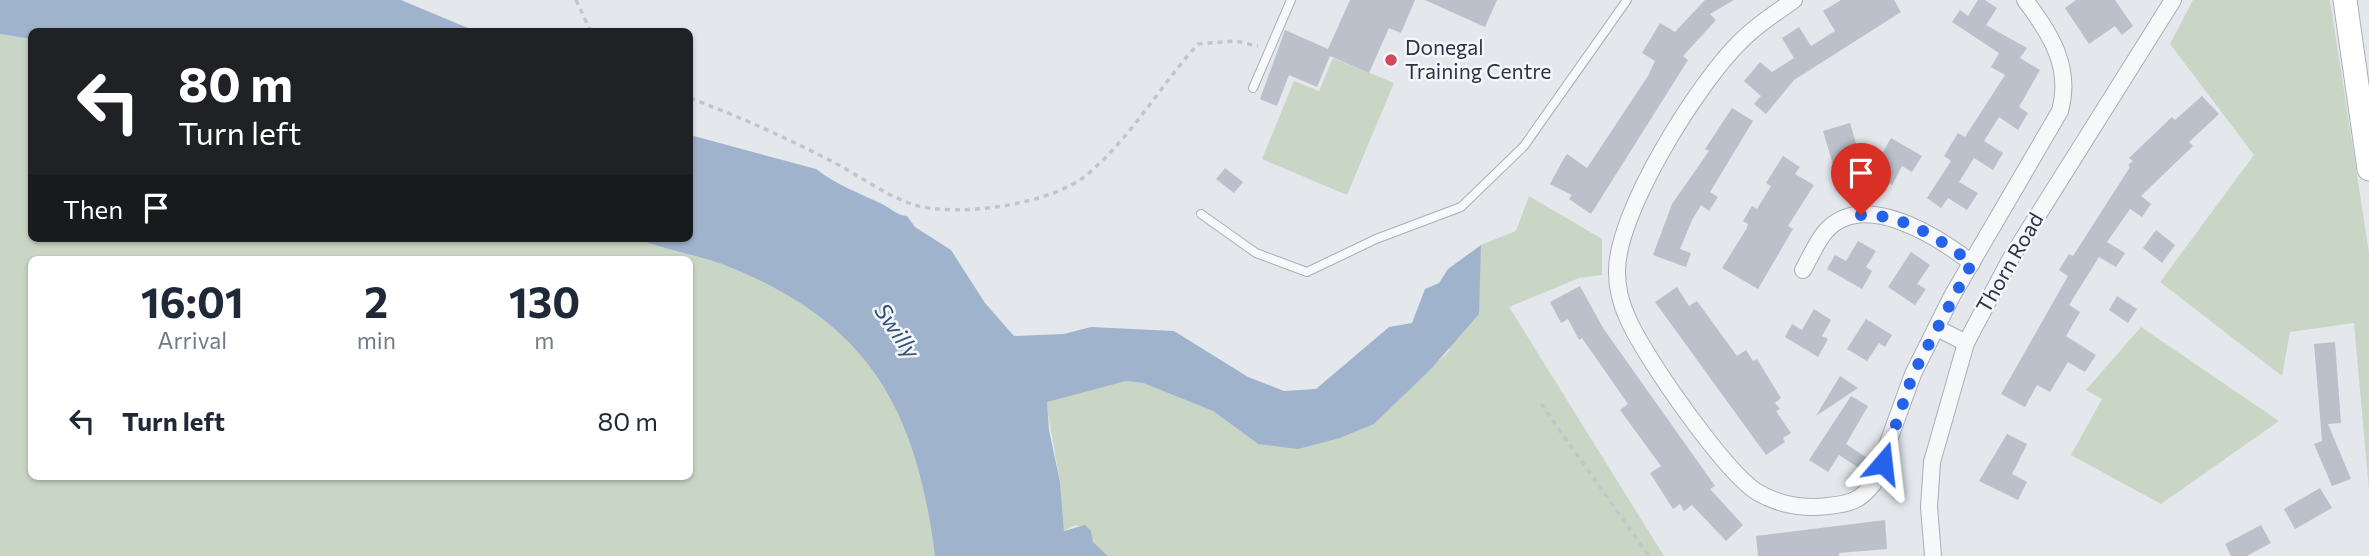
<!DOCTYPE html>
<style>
body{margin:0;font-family:Commissioner,sans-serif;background:#f6f6f7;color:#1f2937;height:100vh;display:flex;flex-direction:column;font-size:26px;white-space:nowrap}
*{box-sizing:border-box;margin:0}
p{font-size:23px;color:#747a83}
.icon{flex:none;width:38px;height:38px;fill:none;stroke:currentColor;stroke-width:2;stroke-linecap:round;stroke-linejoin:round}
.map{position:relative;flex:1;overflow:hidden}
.drawer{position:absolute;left:28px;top:256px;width:665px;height:224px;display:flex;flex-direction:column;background:#fff;border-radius:10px;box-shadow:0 2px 5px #0004}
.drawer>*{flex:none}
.hud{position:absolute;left:28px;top:28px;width:665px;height:214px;border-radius:10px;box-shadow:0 2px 5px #0004;background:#202124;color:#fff;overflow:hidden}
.pin{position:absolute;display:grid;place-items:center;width:60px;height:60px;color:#fff;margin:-72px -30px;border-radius:50% 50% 50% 0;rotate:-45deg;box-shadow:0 0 7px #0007}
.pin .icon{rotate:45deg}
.me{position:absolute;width:77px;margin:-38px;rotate:17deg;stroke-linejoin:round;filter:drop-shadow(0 0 5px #0008)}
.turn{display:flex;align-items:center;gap:24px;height:147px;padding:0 35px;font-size:32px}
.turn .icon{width:91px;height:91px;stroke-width:2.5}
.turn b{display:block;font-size:49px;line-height:60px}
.then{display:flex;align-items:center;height:66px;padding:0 35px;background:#0003;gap:14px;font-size:26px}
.eta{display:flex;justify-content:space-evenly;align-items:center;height:119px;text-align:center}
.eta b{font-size:42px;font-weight:700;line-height:49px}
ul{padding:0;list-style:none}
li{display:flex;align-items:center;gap:21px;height:91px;padding:0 35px}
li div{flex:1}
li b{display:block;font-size:26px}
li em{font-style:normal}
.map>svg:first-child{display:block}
.green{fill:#c9d6c5;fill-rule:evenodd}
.water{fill:#9fb4cc}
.building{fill:#bbc0ca}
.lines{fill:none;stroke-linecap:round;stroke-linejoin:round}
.lane-casing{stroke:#a9aeb7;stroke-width:10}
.street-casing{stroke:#a9aeb7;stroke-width:18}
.secondary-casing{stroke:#a9aeb7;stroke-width:25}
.path{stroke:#c2c5cb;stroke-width:3.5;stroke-dasharray:5 5;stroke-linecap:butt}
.lane{stroke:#f7f8fa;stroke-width:8}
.street{stroke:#f7f8fa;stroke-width:16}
.secondary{stroke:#fff;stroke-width:23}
.route{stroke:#2563eb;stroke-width:12;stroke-dasharray:0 21.6}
.poi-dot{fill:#d1495b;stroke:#f4f6f9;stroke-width:2.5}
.labels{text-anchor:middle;stroke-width:5;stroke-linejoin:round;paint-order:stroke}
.poi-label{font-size:21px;fill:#2b3445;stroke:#f4f6f9;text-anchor:start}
.street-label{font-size:21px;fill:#2b3445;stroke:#f4f6f9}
.water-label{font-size:23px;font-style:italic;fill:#34527a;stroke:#f4f6f9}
</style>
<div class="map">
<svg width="2369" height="556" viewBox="0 0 2369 556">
<rect width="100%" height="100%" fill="#e4e7ec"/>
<g class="green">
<polygon points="2193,0 2330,0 2369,253 2369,490 2354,323 2290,332 2282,376 2160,282 2254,155 2170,44"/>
<path d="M0 34 31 39 32 238H635C662 249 693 254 722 264 868 321 916 407 935 556H0ZM32 259H690V476H32Z"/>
<polygon points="1333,58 1394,83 1347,195 1262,159 1294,81 1319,91"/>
<polygon points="1529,196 1602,239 1602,275 1579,278 1509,307 1664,556 1108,556 1092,542 1091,531 1076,525 1064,531 1060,482 1046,402 1102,385 1126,381 1143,383 1213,411 1258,444 1340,438 1374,424 1449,351 1480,260 1481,245 1516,231"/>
<polygon points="2141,327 2279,421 2161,504 2071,455 2102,399 2086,390"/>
</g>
<g class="water">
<polygon points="0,0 401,0 475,31 32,32 31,39 0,34"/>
<path d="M690 135 816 169C837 185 859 193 882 204 892 209 896 215 907 216L915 227 951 250 985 303 1014 336 1064 334 1091 327 1174 331 1248 377 1284 391 1316 389 1389 327 1412 323 1425 289 1439 283 1448 269 1481 245 1479 314 1432 368 1374 424 1340 438 1298 449 1258 444 1213 411 1143 383 1126 381 1047 402 1049 430 1060 482 1064 531 1085 525 1091 531 1093 542 1108 556H935C916 407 868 321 722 264 693 254 662 249 635 238H690Z"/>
</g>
<g class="building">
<polygon points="1350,0 1415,0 1401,33 1389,28 1369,73 1330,56 1317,87 1289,75 1277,106 1260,99 1285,30 1328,49"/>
<polygon points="1425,0 1497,0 1485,27"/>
<polygon points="1705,0 1734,0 1710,14 1716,20 1683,56 1688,60 1591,214 1569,199 1572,195 1550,184 1563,160 1567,154 1587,168 1648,76 1655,61 1642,53 1660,23 1675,32"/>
<polygon points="1841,0 1894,0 1901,12 1794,80 1766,114 1754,104 1761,96 1744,81 1760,62 1772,72 1794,58 1782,38 1799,27 1811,46 1835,31 1823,11"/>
<polygon points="1978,0 1985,0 1997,8 1986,25 2027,48 2020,58 2040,70 2019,107 2028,113 2018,130 1999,117 1984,141 2003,153 1993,170 1974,158 1959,182 1978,193 1967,210 1948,198 1941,208 1927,198 1951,161 1944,156 1958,133 1965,137 2005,75 1991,67 1999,53 1952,22 1960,10 1968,16"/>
<polygon points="2076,0 2115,0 2133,26 2122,35 2115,26 2089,44 2065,8"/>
<polygon points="2202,96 2219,114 2189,142 2193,146 2141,196 2151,204 2142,217 2130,209 2107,242 2125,253 2116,267 2099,257 2069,305 2080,312 2066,336 2096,355 2085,372 2068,362 2050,392 2037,385 2025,407 2001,394 2068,276 2059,270 2069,254 2073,256 2130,167 2128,165 2133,161 2129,158 2172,117 2175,120"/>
<polygon points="1732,108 1753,121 1710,192 1718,197 1709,211 1701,205 1692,220 1680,249 1691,253 1686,267 1653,255 1672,204 1709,151 1705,149"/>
<polygon points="1850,123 1861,160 1834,168 1823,131"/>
<polygon points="1891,138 1922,156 1912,172 1902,166 1892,185 1871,173"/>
<polygon points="1783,156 1800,167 1795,174 1814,185 1788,226 1793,229 1758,289 1722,268 1747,228 1748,224 1743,221 1752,206 1757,209 1771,186 1766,183"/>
<polygon points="1225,168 1243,182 1234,193 1216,179"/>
<polygon points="2156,230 2175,245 2162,263 2143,248"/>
<polygon points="1858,241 1876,251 1866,267 1872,271 1862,289 1827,269 1835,255 1846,261"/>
<polygon points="1911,252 1930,265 1917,284 1926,289 1915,305 1888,287"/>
<polygon points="1580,286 1603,328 1715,486 1710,489 1743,525 1726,541 1692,505 1684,511 1680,504 1673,509 1650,473 1661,466 1620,410 1628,404 1582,338 1579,340 1568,319 1561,323 1550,302"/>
<polygon points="1677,287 1689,306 1697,301 1737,356 1746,350 1753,361 1757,359 1781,398 1775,403 1780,409 1776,411 1791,433 1783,438 1785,442 1766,455 1655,302"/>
<polygon points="2117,296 2137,309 2128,323 2109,310"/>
<polygon points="1814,309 1831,320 1822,336 1828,339 1818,357 1785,337 1792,324 1802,330"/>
<polygon points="1866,319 1892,335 1885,347 1879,343 1867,361 1847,349"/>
<polygon points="2335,342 2341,423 2328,424 2351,479 2332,486 2314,444 2322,441 2314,344"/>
<polygon points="1840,376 1858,388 1816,416"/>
<polygon points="1851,396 1868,406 1846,444 1870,460 1865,472 1839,455 1828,472 1809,460"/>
<polygon points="2007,434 2027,444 2012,474 2027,482 2018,500 1979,481"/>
<polygon points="2320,488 2332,508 2295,529 2284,509"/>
<polygon points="1885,520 1887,549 1839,553 1839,556 1758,556 1756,536"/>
<polygon points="2261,525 2271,543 2247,556 2231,556 2225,544"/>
</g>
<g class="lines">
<g class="lane-casing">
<g id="lane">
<polyline points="1253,88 1291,0"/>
<polyline points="1201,214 1256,253 1307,272 1376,239 1461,207 1524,146 1627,0"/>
</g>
</g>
<g class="street-casing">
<g id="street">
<path d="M1794 0C1776 13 1756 25 1740 42 1698 83 1616 213 1617 272 1617 288 1621 304 1628 319 1644 356 1724 471 1757 492 1779 505 1803 509 1828 506 1849 504 1860 501 1873 484L1913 374 1952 296 2060 111C2072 68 2051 34 2025 0"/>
<path d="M1803 270C1810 258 1816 243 1825 232 1863 188 1938 237 1972 263"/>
<polyline points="1937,328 1966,343"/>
<polyline points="1933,556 1929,507 1932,462 1966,343 2011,258 2173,0"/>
</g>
</g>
<g class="secondary-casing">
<polyline id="secondary" points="2345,0 2369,169"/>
</g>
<g class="path">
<polyline points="576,0 591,32"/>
<path d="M690 98C740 117 787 138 835 163 860 176 888 197 915 205 959 218 1053 204 1088 174 1133 135 1159 87 1198 44L1235 41 1258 46"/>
<polyline points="1541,404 1649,556"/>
</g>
<use href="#lane" class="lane"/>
<use href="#street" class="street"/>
<use href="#secondary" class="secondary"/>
</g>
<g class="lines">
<path class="route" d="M1861 215C1902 213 1941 240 1972 263L1913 374 1883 463"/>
</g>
<circle class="poi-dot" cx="1391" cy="60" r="7"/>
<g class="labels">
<g class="poi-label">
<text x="1405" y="55">Donegal<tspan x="1405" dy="24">Training Centre</tspan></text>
</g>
<g class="street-label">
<text transform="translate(2010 263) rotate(-60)" y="7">Thorn Road</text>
</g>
<g class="water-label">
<text transform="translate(897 331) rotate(56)" y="8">Swilly</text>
</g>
</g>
</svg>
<div class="pin" style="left:1861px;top:215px;background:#d93025"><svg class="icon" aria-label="arrive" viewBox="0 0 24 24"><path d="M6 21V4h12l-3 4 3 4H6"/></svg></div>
<svg class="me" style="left:1883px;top:463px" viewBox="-20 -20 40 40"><path d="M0-17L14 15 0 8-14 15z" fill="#2563eb" stroke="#fff" stroke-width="4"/></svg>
<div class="hud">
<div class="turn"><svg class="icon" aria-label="left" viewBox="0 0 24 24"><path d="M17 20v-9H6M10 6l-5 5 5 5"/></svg><div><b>80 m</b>Turn left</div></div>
<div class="then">Then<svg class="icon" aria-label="arrive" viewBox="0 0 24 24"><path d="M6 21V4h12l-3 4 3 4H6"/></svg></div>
</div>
<section class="drawer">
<div class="eta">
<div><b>16:01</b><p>Arrival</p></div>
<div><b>2</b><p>min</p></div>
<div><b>130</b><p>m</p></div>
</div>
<ul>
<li><svg class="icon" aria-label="left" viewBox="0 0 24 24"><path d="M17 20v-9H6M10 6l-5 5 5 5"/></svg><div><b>Turn left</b></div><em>80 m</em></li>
</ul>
</section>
</div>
